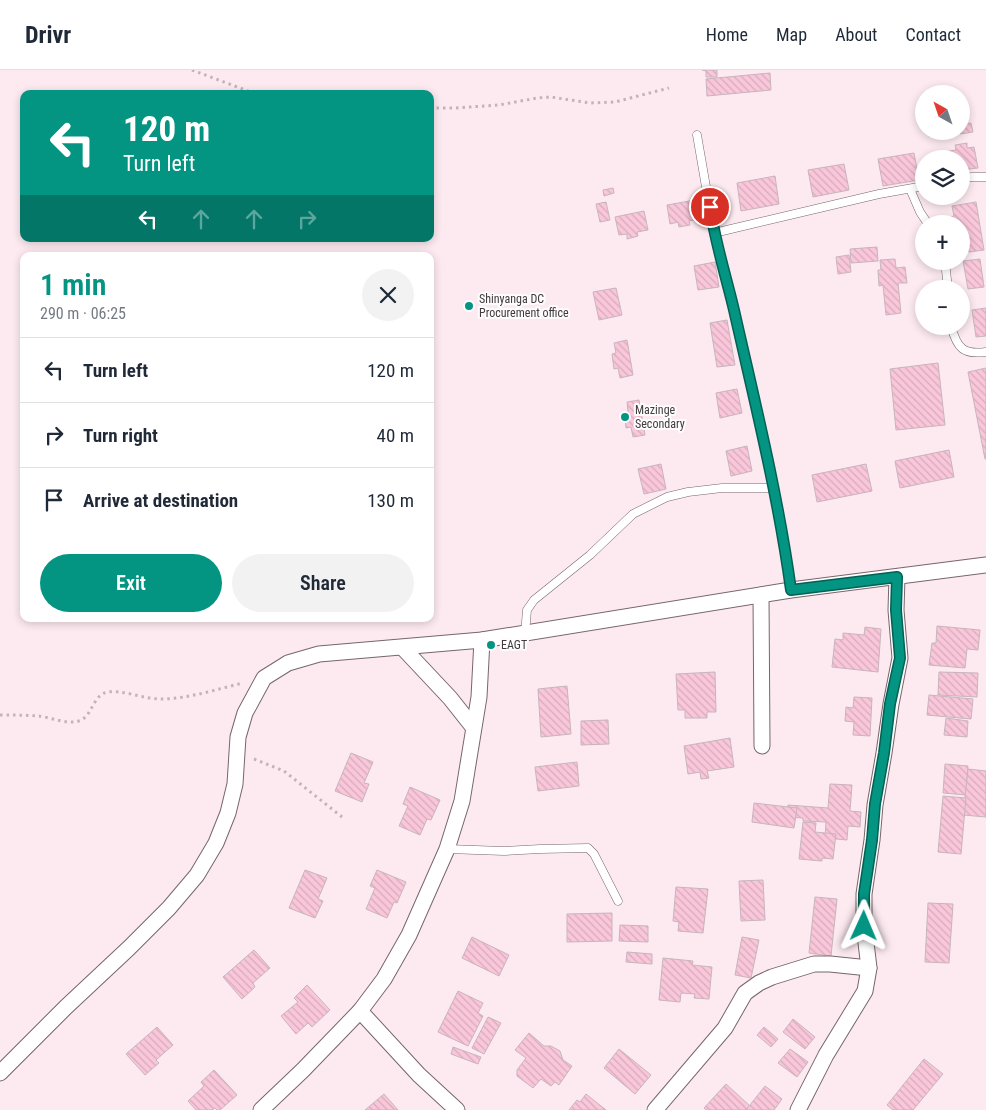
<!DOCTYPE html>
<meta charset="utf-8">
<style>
body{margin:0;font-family:"Roboto Condensed",sans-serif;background:#f2f2f3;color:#1f2937;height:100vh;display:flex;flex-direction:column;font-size:19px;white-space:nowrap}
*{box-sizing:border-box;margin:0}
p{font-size:16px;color:#747a83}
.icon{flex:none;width:28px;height:28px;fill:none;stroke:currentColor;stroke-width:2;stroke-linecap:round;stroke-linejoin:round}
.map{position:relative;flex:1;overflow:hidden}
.side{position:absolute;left:20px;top:182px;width:414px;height:370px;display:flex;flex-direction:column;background:#fff;border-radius:10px;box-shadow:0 2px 8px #0003}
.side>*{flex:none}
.hud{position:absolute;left:20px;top:20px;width:414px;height:152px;border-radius:10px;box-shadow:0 2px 8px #0003;background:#049482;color:#fff;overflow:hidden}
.needle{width:32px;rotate:320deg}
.fabs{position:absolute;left:915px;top:15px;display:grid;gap:10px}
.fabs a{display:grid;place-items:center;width:55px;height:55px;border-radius:50%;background:#fff;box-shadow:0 2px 8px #0003;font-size:25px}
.pin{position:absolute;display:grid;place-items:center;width:42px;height:42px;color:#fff;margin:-21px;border:2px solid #fff;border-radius:50%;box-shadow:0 1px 5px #0007}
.me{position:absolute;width:55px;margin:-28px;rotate:1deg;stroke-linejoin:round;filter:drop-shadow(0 0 4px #0008)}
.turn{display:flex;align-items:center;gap:18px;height:105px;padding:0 20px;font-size:22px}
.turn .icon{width:65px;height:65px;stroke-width:2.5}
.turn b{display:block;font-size:35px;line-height:42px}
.lanes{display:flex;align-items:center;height:48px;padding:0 20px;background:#0003;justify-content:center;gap:25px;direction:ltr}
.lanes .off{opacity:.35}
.round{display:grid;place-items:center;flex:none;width:52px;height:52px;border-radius:26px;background:#f2f2f3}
.summary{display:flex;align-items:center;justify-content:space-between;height:85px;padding:0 20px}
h1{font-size:30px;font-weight:600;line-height:38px;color:#049482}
.button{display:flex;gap:10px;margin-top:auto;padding:10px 20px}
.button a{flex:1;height:58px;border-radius:30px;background:#049482;color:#fff;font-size:20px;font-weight:600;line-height:58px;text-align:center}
.button a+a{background:#f2f2f3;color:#1f2937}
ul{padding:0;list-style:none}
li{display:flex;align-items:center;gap:15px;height:65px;padding:0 20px;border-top:1px solid #e0e1e3}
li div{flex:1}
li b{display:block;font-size:19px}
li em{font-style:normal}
header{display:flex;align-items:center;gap:30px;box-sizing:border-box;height:70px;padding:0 25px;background:#fff;border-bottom:1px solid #e0e1e3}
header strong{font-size:24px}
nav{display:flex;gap:28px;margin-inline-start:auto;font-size:18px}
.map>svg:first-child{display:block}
.building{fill:url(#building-back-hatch);stroke:#c8b5bc}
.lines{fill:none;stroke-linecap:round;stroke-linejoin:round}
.service-casing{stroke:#76666c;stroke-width:9}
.minor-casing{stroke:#76666c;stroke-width:17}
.path{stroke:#c3b3b9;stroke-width:3;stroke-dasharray:2.5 4;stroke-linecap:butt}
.service{stroke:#fff;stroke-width:8}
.minor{stroke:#fff;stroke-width:15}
.route-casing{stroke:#036054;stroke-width:12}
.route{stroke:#049482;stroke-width:9}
.poi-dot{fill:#049482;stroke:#fdfdfd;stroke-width:2}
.labels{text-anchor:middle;stroke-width:4;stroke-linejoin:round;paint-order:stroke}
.poi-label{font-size:12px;fill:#423a3d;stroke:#fdfdfd;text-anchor:start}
</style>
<header>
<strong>Drivr</strong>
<nav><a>Home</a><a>Map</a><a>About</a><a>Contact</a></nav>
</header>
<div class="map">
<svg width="986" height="1040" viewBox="0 0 986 1040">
<defs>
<pattern id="building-back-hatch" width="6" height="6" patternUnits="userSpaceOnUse" patternTransform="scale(1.25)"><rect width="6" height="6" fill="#f9c6da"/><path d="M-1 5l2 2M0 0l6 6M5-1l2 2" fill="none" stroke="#d7abbc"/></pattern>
</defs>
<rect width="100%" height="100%" fill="#fdeaf1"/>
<g class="building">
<polygon points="702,0 717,0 717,7 706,7 706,1"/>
<polygon points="770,3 771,20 707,26 706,9"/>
<polygon points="971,53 973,62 960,64 961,54"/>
<polygon points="967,73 967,78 974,77 978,98 961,100 961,89 945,89 944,82 956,80 955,75"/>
<polygon points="914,83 919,110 883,116 878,89"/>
<polygon points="844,94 849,120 813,127 808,100"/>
<polygon points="775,106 779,134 741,141 737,113"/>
<polygon points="613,118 614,123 604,126 603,120"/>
<polygon points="695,130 699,149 689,151 690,155 679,157 678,152 670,154 667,135"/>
<polygon points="606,132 610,150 600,152 596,134"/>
<polygon points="976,132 984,180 969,182 968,176 961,177 961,154 949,154 948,148 954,146 952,136"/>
<polygon points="644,141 648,160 637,162 638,166 627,169 627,164 619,165 615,147"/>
<polygon points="877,177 878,191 851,193 850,179"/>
<polygon points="849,185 851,202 838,204 836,187"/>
<polygon points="895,189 896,198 905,197 907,213 898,213 901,243 886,245 883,215 879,216 878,200 881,200 880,190"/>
<polygon points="980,189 984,217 968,219 963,191"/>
<polygon points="715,192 719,217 698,220 694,196"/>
<polygon points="616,218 622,245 599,250 593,222"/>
<polygon points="986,238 986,266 976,267 972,240"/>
<polygon points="727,250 735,295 717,297 710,253"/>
<polygon points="627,270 633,305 620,308 618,298 614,299 612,284 616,283 614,273"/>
<polygon points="938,293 945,355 896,360 890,299"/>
<polygon points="986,298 986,389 985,389 968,302"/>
<polygon points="737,319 742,343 720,348 716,323"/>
<polygon points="639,330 645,365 633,367 631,357 626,358 625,347 628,342 627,332"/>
<polygon points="747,376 752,401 731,406 726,381"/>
<polygon points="949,380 954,407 900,418 895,391"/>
<polygon points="661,394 666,419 644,424 638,399"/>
<polygon points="866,394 872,421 817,432 812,405"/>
<polygon points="937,556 980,560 978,580 967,579 965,598 929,595 932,573 936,573"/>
<polygon points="865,557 881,559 878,602 832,597 835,569 843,570 843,563 864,565"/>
<polygon points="715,602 716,642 707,642 707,648 685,648 685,640 678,640 676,604"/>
<polygon points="939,602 978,603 977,627 938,625"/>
<polygon points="567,616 571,664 541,667 538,619"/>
<polygon points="929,625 973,629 971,649 927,645"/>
<polygon points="854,627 872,628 870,666 853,665 854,652 845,651 846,637 853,638"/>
<polygon points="946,648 968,651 967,667 944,665"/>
<polygon points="608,650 609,674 581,675 581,651"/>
<polygon points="730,668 734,697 707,701 709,708 701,709 700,702 688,704 684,676"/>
<polygon points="351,683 373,692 364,713 369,714 362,732 335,721"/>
<polygon points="577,692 579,716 538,721 535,697"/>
<polygon points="945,694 968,696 966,725 943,723"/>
<polygon points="968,699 986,701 986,747 963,745"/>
<polygon points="830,714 852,715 850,741 861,742 860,757 848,756 847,770 825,768 826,752 803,751 803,748 787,747 788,735 828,738"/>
<polygon points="410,717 440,730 431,750 427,749 420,765 399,756 408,736 403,734"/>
<polygon points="943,726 966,728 961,784 938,782"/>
<polygon points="754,733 797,738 794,758 752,752"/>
<polygon points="803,752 816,753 815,762 836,764 833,789 822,788 822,791 799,789"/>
<polygon points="305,800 327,808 318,829 323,831 315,848 289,838"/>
<polygon points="377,800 406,812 397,833 394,832 387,848 366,839 375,818 370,816"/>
<polygon points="763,810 765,850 741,851 739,811"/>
<polygon points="676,817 708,819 703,863 678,861 679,852 673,851"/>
<polygon points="815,827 837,829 831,886 809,883"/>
<polygon points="928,833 953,834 949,893 925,892"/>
<polygon points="612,843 612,871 567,872 567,844"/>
<polygon points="620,855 648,856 648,872 619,871"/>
<polygon points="472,867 509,885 499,906 462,888"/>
<polygon points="742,867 759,870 751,908 735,905"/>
<polygon points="254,880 270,898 253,913 255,917 242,929 223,907"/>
<polygon points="627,882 652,884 652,894 626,892"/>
<polygon points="663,888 693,891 692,895 712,897 709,929 694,928 695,924 681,923 680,932 659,930"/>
<polygon points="307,915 330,940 312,957 308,953 296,964 281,946 298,932 294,928"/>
<polygon points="458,921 483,933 478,943 483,946 468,976 438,962"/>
<polygon points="488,947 501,953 484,984 472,978"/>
<polygon points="793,949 815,967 805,979 783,962"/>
<polygon points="157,957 173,975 156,990 159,993 145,1005 126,984"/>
<polygon points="764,957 778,969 771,977 757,965"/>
<polygon points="529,963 544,976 551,976 560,981 563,990 572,996 559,1015 555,1012 551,1016 541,1009 533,1018 517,1006 517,1000 526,988 515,980"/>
<polygon points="453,977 481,987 478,994 451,984"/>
<polygon points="619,979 651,1005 635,1024 604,998"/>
<polygon points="790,979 808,992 797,1007 778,993"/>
<polygon points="924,989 943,1004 913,1040 893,1040 887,1035"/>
<polygon points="214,1000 237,1025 220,1040 217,1040 215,1038 212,1040 196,1040 188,1031 204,1016 201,1012"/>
<polygon points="726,1014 750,1036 746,1040 706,1040 704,1038"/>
<polygon points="765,1016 782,1029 774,1040 746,1040"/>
<polygon points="384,1024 398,1040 365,1040"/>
<polygon points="586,1024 606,1040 569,1040 577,1030 580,1032"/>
</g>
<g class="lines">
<g class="service-casing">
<g id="service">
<polyline points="697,65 714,163 728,215 774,418 783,465 791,520"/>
<polyline points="961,108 972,107 986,107"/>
<polyline points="910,119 920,142 928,154"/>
<polyline points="714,163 879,124 924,116"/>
<polyline points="945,191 948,219"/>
<path d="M951 256C957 278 963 285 986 282"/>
<polyline points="525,564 527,540 534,530 590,485 633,444 667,427 688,422 722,418 774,418"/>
<polyline points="447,779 504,781 540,779 588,778 594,784 618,831"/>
</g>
</g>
<g class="minor-casing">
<g id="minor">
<polyline points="761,525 762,676"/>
<polyline points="403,578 450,628 473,657"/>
<polyline points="360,941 419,1005 457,1040"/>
<polyline points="0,1003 66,937 129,878 169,838 197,805 216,773 228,743 235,714 238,667 245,643 264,608 288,593 319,584 482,570 791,520 986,495"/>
<polyline points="261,1040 303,1000 360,941 384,909 409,865 447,779 462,731 479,627 482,570"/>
<polyline points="655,1040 725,958 745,923 759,913 772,907 814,894 830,894 869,898"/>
<polyline points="798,1040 826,985 865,921 869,898 864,856 864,824 872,770 875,735 884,683 891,634 900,588 896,540 897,507"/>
</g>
</g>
<g class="path">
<polyline points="192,0 256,24"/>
<polyline points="430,38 455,38 499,35 537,28 551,27 590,33 615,32 669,18"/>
<path d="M0 645C13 645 25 645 38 646 51 647 71 657 83 649 93 642 94 624 108 622 125 620 143 629 161 629 188 629 217 619 243 613"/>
<polyline points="254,689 284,701 342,747"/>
</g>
<use href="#service" class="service"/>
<use href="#minor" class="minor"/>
</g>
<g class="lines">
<g class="route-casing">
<path id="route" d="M710 137C715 172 726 206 734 240 755 333 778 425 791 520L897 507 896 540 900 588 890 634 884 683 875 734 872 770 864 824V856"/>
</g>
<use href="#route" class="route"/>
</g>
<g class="poi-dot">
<circle cx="469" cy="236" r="5"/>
<circle cx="625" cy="347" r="5"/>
<circle cx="491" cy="575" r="5"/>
</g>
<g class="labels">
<g class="poi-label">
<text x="479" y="233">Shinyanga DC<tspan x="479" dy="14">Procurement office</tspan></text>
<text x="635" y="344">Mazinge<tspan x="635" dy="14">Secondary</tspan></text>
<text x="501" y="579">EAGT</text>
</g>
</g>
</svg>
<div class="fabs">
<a><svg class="needle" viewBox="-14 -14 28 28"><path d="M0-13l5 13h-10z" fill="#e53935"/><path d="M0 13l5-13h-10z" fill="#747a83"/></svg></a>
<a><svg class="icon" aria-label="layers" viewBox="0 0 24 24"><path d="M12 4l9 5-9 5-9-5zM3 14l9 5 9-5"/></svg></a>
<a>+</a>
<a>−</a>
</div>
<div class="pin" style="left:710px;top:137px;background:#d93025"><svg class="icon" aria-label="arrive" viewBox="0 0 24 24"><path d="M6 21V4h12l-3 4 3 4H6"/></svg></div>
<svg class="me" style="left:864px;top:856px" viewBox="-20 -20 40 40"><path d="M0-17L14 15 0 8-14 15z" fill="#049482" stroke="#fff" stroke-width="4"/></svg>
<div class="hud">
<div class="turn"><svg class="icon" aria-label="left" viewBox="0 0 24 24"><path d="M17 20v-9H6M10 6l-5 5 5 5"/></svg><div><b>120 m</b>Turn left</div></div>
<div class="lanes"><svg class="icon" aria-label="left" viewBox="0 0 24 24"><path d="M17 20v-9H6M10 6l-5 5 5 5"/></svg><svg class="icon off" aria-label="ahead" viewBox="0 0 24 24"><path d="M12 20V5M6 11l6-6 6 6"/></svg><svg class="icon off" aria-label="ahead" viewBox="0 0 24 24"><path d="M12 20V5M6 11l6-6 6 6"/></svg><svg class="icon off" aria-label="right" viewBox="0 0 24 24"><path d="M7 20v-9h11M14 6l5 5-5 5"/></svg></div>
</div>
<section class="side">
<div class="summary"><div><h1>1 min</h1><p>290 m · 06:25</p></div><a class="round"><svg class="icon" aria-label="close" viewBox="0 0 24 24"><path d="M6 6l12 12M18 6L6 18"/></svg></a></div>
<ul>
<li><svg class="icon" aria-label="left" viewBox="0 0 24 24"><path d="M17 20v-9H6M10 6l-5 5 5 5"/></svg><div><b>Turn left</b></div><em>120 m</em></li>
<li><svg class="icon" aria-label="right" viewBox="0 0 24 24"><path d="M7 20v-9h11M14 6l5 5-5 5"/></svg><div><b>Turn right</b></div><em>40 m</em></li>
<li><svg class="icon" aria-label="arrive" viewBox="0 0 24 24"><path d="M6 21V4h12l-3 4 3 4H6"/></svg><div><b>Arrive at destination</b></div><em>130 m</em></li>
</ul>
<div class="button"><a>Exit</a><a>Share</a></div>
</section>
</div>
